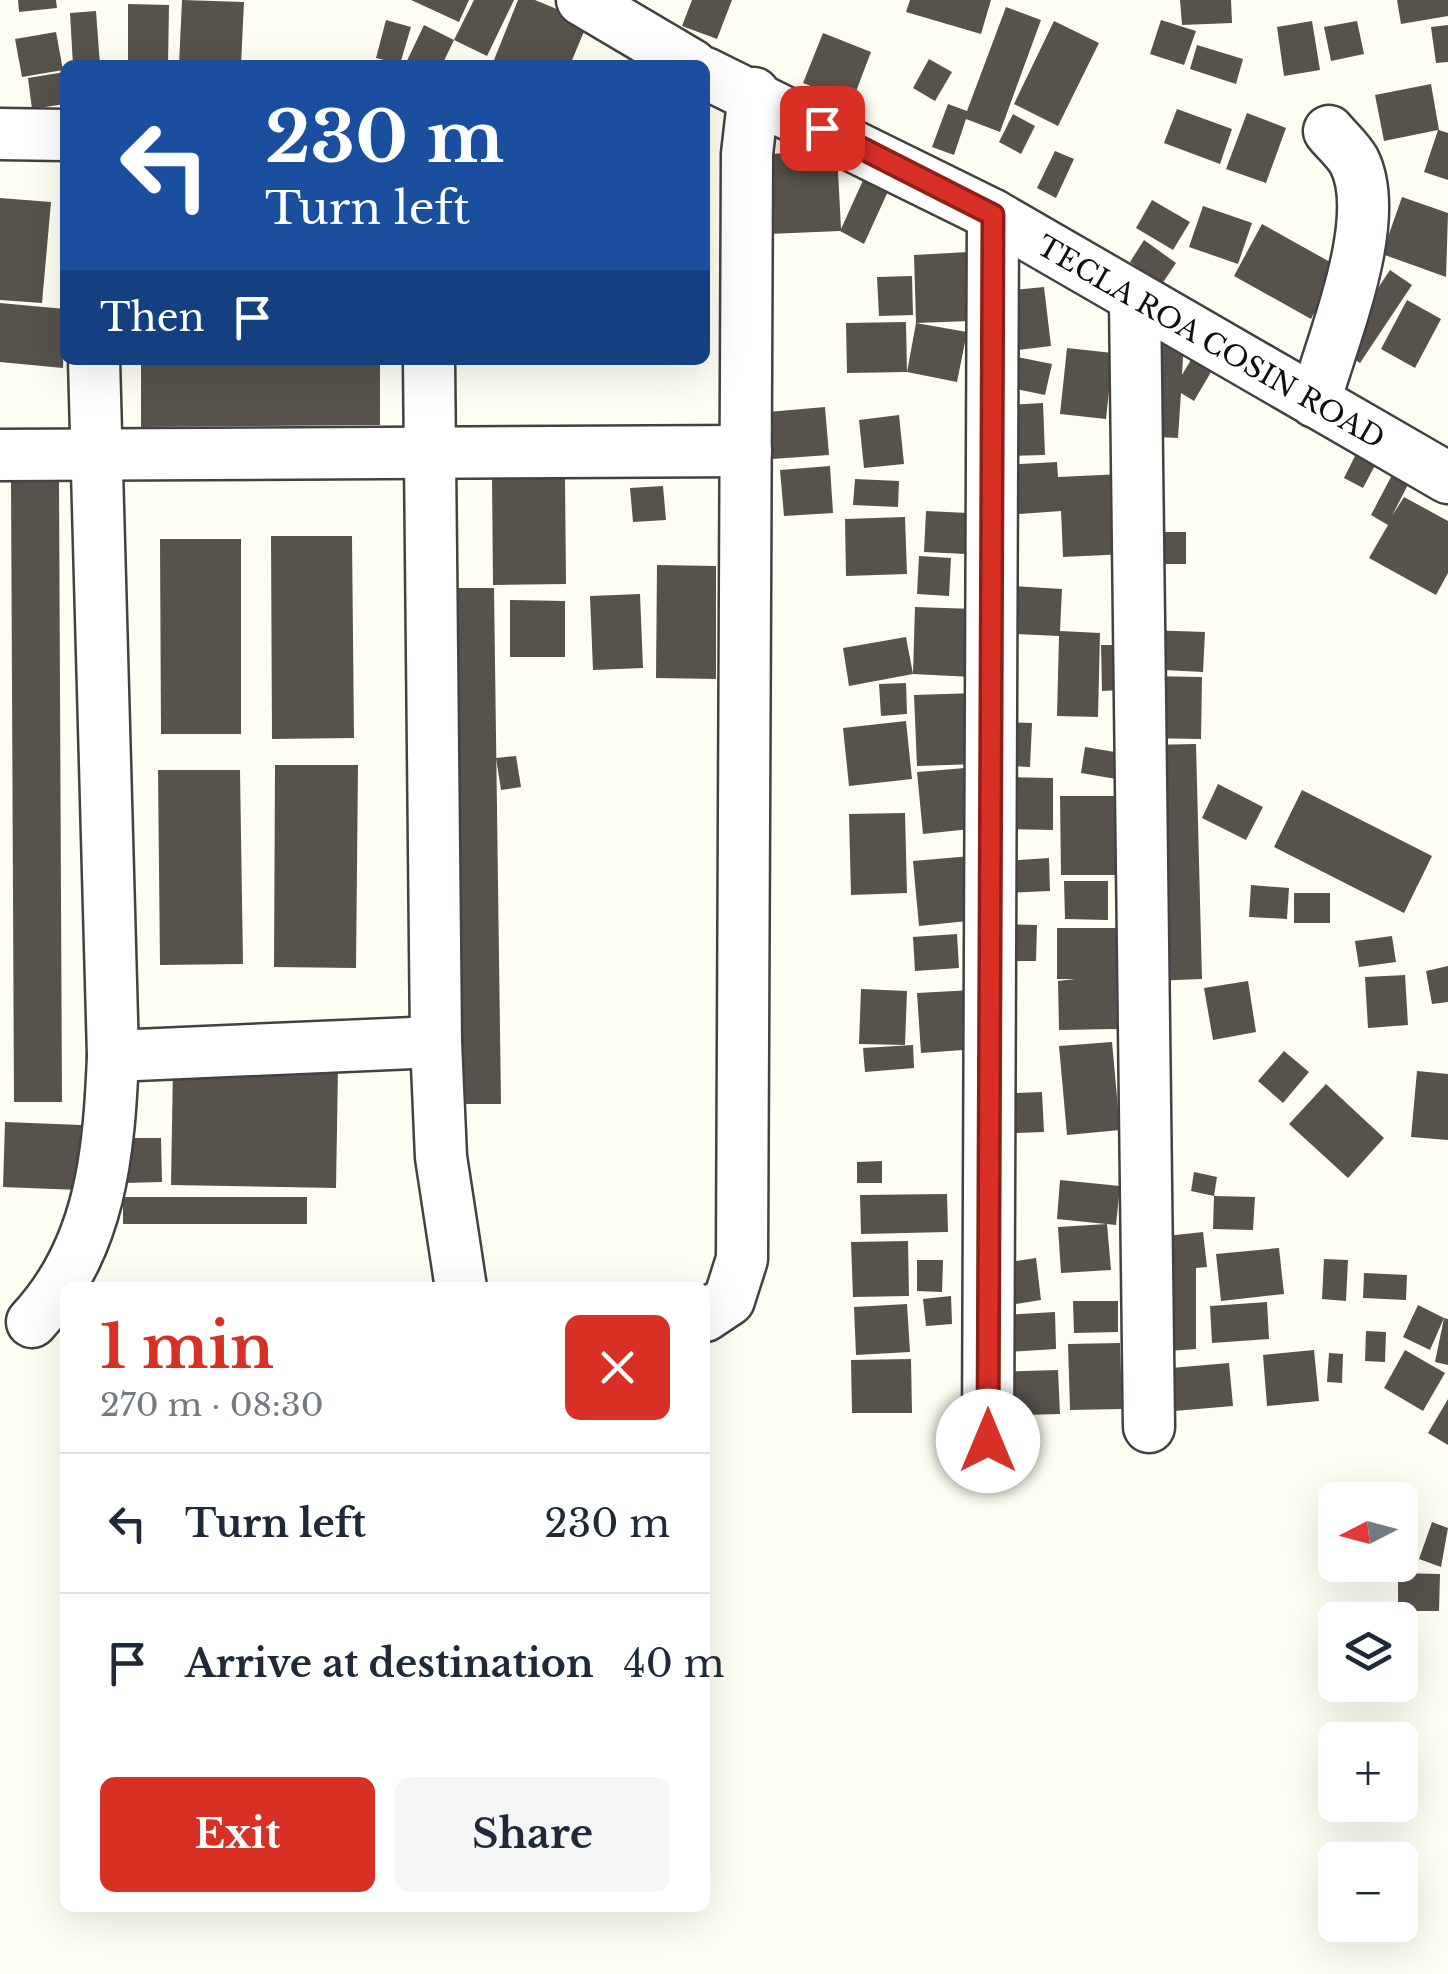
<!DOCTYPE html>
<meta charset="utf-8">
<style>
body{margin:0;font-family:"Libre Baskerville",serif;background:#f6f6f7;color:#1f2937;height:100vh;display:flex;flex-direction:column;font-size:38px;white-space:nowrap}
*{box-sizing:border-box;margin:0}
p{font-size:32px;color:#747a83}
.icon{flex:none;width:55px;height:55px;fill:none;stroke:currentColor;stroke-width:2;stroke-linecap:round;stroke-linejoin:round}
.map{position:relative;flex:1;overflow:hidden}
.drawer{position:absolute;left:60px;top:1282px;width:650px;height:630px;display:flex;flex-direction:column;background:#fff;border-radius:15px;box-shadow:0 10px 40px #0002}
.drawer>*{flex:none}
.guide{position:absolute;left:60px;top:60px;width:650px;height:305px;border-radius:15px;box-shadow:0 10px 40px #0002;background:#1a4fa0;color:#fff;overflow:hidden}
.needle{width:65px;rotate:264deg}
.fabs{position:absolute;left:1318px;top:1482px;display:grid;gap:20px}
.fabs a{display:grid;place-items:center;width:100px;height:100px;border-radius:15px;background:#fff;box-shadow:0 10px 40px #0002;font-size:50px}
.pin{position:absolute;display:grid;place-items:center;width:85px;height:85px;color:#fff;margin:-42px;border-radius:20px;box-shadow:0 5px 15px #0006}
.me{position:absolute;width:110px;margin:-55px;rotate:0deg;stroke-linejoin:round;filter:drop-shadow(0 0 8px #0008)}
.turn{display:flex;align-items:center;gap:35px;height:210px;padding:0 40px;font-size:45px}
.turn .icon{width:130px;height:130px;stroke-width:2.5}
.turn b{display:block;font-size:70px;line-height:85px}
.then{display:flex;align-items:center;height:95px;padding:0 40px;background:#0003;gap:20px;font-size:38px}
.round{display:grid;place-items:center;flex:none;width:105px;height:105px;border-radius:15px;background:#f6f6f7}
.headline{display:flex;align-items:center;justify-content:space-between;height:170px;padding:0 40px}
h1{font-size:60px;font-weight:800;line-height:75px;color:#d93025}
.cta{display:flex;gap:20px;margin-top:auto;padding:20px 40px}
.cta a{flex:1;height:115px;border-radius:15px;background:#d93025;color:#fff;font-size:40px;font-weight:800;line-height:115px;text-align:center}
.cta a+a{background:#f6f6f7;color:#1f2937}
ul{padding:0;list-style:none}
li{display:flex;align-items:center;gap:30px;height:140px;padding:0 40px;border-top:2px solid #e0e1e3}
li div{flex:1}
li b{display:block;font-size:38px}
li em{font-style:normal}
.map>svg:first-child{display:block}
.building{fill:#57524c}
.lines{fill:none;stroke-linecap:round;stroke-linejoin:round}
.minor-casing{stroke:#424242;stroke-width:55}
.minor{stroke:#fff;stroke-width:50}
.route-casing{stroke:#8d1f18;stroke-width:25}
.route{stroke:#d93025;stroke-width:18}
.labels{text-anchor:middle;stroke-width:10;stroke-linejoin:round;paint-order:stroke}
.street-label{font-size:28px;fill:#0f0f0f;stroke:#fff}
</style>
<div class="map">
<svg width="1448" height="1974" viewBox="0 0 1448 1974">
<rect width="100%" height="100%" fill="#fefef2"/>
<g class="building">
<polygon points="18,0 56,0 57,8 19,12"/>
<polygon points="182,0 244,2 241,65 179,65"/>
<polygon points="411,0 469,0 459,22"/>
<polygon points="474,0 514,0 487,56 454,40"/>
<polygon points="518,0 535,0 588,22 570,65 492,65"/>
<polygon points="692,0 732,0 717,39 682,26"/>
<polygon points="910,0 991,0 981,34 906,12"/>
<polygon points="1180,0 1231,0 1232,23 1182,25"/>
<polygon points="1397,0 1448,0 1448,16 1401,24"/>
<polygon points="128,4 169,5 168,65 128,65"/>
<polygon points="1006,7 1041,20 1000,132 966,119 954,155 932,147 948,104 967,111"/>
<polygon points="96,11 100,65 73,65 70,13"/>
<polygon points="386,20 411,27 400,64 376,58"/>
<polygon points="1161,20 1196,31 1184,65 1150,54"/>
<polygon points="1054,21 1099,43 1058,126 1014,104"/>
<polygon points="1312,21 1320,70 1284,76 1277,27"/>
<polygon points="1357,21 1364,54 1331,61 1324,27"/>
<polygon points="424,25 454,40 442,65 405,65"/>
<polygon points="1448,25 1448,62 1436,63 1431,27"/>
<polygon points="56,32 63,70 22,77 15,39"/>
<polygon points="823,33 871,52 852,102 803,83"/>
<polygon points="1197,45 1243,59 1236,84 1190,69"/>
<polygon points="929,59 952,72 935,101 913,88"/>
<polygon points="65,72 65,104 32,109 28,78"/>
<polygon points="1431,84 1439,130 1448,133 1448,180 1424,172 1438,130 1384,141 1375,95"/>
<polygon points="1177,109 1232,129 1220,164 1164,143"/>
<polygon points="1247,113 1286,128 1266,183 1226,169"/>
<polygon points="1013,114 1035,126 1021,154 999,142"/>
<polygon points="837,151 841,229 865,176 890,187 864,244 840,231 769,234 766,154"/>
<polygon points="1055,151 1074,159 1056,198 1037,188"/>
<polygon points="1402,197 1448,213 1446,277 1382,254"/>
<polygon points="0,198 51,202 42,303 0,300"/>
<polygon points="1152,200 1190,222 1173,250 1136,228"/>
<polygon points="1203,206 1252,223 1238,264 1189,247"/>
<polygon points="1262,224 1339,267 1311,319 1234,276"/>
<polygon points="1144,240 1176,263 1162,284 1130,262"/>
<polygon points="968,252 970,321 916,323 914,255"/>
<polygon points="1390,270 1412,285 1360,363 1338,348"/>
<polygon points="912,276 913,315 879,316 877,277"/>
<polygon points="1044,287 1051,346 1001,352 994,292"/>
<polygon points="1407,300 1441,319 1415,368 1381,349"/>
<polygon points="0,303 65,309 63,368 0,362"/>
<polygon points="906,322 907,372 916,323 967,332 957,382 907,372 847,373 846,323"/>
<polygon points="1143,338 1184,340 1182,375 1201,343 1221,355 1194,401 1181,393 1178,438 1137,436"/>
<polygon points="1067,348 1113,353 1106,419 1060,414"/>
<polygon points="1003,354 1052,364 1045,395 997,385"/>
<polygon points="380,360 380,425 141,427 141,361"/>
<polygon points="1043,403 1045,455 1006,456 1004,405"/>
<polygon points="825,407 829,455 772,459 768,412"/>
<polygon points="899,415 904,464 864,468 859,420"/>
<polygon points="1360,446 1380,456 1363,488 1344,478"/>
<polygon points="1402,456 1418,465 1392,516 1404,497 1448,521 1448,573 1436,595 1369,558 1388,525 1371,515"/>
<polygon points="1057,462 1058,477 1123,474 1127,554 1063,557 1061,511 1004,515 1000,465"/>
<polygon points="830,466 833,513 784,516 780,470"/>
<polygon points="492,479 565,479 566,584 493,585"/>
<polygon points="855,479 899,481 898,507 853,505"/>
<polygon points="11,482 59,482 62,1102 14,1102"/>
<polygon points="663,486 666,520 633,522 630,488"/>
<polygon points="926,511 968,513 966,554 924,552"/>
<polygon points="905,517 907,574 846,576 845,519"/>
<polygon points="1145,532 1186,532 1186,564 1144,564"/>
<polygon points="271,536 352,536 354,738 272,739"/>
<polygon points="160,539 241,539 241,734 161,734"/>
<polygon points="919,556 951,558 949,596 917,594"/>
<polygon points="657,565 716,566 716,679 656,678"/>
<polygon points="995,585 1062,589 1060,631 1100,633 1098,717 1057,716 1059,636 993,633"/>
<polygon points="451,588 494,588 501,1104 459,1104"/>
<polygon points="640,594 643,668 593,670 590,596"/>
<polygon points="510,600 565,601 565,657 510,657"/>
<polygon points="915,607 975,609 972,677 913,674"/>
<polygon points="1146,630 1205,632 1203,672 1144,669"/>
<polygon points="906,637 913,674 849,686 843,648"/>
<polygon points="1101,645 1120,645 1121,690 1102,691"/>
<polygon points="1143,676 1202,677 1201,739 1142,738"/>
<polygon points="906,683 907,714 881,716 879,684"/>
<polygon points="975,693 978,764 917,766 914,695"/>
<polygon points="906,721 912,779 849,786 843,728"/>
<polygon points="999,722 1032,723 1030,767 998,765"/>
<polygon points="1196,744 1202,979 1151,981 1145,745"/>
<polygon points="1085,747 1127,754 1122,780 1081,773"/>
<polygon points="516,756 521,787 501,790 496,758"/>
<polygon points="275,765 358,765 356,968 274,967"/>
<polygon points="965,768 970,829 923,834 917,772"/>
<polygon points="158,770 240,770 243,964 160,965"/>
<polygon points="999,777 1053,778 1053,830 998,829"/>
<polygon points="1218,784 1263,807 1246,840 1202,818"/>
<polygon points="1302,790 1432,856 1404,913 1274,847"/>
<polygon points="1060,796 1124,796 1125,875 1061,875"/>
<polygon points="905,813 907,893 851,895 849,814"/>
<polygon points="971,856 977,920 919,926 913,861"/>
<polygon points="1049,858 1050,891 1006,893 1004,861"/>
<polygon points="1064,881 1108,881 1108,920 1065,919"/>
<polygon points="1251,885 1289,888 1287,919 1249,917"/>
<rect x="1294" y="893" width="36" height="30"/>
<polygon points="1002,924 1037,925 1036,961 1001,961"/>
<polygon points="1057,928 1116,928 1117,1029 1059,1030 1058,981 1075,979 1057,979"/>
<polygon points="957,934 959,968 915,971 913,937"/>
<polygon points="1392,936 1396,962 1359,967 1355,941"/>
<polygon points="1448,966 1448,1002 1432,1004 1426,971"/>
<polygon points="1405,975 1408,1025 1368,1028 1365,977"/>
<polygon points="1248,981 1256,1032 1213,1040 1204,988"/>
<polygon points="861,989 907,991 905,1045 859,1044"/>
<polygon points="973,990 977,1049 921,1053 917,993"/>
<polygon points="1112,1042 1120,1130 1067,1135 1059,1046"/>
<polygon points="913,1045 914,1068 865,1072 863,1048"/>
<polygon points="1284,1051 1309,1072 1283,1103 1258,1081"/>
<polygon points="173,1065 338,1068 336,1188 171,1185"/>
<polygon points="1417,1071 1448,1074 1448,1140 1411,1137"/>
<polygon points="1326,1084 1384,1138 1348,1178 1289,1124"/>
<polygon points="1042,1092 1044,1132 994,1134 992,1094"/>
<polygon points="5,1122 81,1125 79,1190 3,1187"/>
<polygon points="124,1138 161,1138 162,1182 125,1183"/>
<polygon points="882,1161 882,1183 857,1183 857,1162"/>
<polygon points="1194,1172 1217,1177 1214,1196 1191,1191"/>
<polygon points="1060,1180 1120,1186 1116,1225 1057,1219"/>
<polygon points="947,1194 948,1232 861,1234 860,1195"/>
<polygon points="1214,1196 1255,1197 1253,1230 1213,1229"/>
<rect x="123" y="1197" width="184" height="27"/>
<polygon points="1107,1224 1111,1270 1061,1273 1058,1227"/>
<polygon points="1203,1232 1207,1267 1196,1268 1196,1349 1154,1352 1148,1238"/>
<polygon points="908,1241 909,1296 853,1297 851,1242"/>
<polygon points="1279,1248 1284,1294 1221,1301 1216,1254"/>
<polygon points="1036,1258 1041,1300 997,1307 991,1265"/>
<polygon points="1324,1259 1348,1260 1346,1301 1322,1299"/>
<polygon points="917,1260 943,1260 942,1292 917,1291"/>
<polygon points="1364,1273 1407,1275 1406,1300 1363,1298"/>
<polygon points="951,1296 952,1324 926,1326 923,1299"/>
<polygon points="1073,1301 1118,1301 1118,1332 1074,1333"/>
<polygon points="1267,1302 1269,1339 1212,1343 1210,1306"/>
<polygon points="907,1304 910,1352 856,1355 854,1307"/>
<polygon points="1418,1305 1444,1318 1430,1350 1403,1337"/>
<polygon points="1055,1312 1056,1349 1007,1352 1005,1315"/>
<polygon points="1444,1318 1448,1319 1448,1365 1435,1362"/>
<polygon points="1366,1331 1386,1332 1385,1362 1365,1361"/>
<polygon points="1120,1343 1122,1409 1070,1410 1068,1344"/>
<polygon points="1314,1350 1319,1401 1267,1406 1263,1355"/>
<polygon points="1405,1350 1445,1373 1423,1411 1384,1388"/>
<polygon points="1329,1353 1343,1354 1342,1383 1327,1382"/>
<polygon points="911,1359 912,1413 852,1413 851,1360"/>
<polygon points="1229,1363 1233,1406 1174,1411 1171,1368"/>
<polygon points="1058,1370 1060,1414 995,1416 993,1372"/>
<polygon points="1448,1399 1448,1445 1428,1433"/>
<polygon points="1432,1522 1448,1528 1441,1567 1419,1559"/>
<polygon points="1398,1573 1440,1574 1439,1611 1398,1611"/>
</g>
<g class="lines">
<g class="minor-casing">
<g id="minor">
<polyline points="582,0 692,65"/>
<polyline points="705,73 993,215 1448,478"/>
<polyline points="0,134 65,135"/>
<polyline points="1135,299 1149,1427"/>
<polyline points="429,360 436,1042 441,1157 461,1288"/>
<path d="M1315 402C1332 340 1384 220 1354 161 1348 150 1336 140 1329 131"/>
<polyline points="0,455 746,451"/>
<polyline points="113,1056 436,1042"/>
<polyline points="705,1316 729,1300 742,1259 747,154 754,93"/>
<path d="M32 1322C101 1248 109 1153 113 1056L94 360"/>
<polyline points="988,1441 993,215"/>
</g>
</g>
<use href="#minor" class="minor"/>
</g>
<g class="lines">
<g class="route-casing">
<polyline id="route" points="822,128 993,215 988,1441"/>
</g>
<use href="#route" class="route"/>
</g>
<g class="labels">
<g class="street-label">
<text transform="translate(1211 342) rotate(30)" y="10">TECLA ROA COSIN ROAD</text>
</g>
</g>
</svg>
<div class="fabs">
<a><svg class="needle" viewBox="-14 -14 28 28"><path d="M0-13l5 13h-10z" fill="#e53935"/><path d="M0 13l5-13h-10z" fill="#747a83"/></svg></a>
<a><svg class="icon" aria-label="layers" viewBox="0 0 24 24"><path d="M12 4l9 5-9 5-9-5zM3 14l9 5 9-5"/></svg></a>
<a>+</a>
<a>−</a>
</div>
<div class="pin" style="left:822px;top:128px;background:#d93025"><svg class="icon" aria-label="arrive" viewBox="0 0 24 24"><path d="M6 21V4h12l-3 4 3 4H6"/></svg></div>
<svg class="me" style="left:988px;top:1441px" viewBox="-20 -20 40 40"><circle r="19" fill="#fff"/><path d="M0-13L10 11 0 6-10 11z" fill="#d93025"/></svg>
<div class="guide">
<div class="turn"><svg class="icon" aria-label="left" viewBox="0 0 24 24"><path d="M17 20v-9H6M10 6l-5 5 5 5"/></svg><div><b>230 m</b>Turn left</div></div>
<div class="then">Then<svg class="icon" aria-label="arrive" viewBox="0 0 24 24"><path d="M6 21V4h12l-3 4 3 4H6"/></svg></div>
</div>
<section class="drawer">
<div class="headline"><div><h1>1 min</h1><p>270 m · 08:30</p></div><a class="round" style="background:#d93025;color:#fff"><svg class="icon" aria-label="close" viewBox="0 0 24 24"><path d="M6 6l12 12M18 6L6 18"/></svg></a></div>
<ul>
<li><svg class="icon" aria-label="left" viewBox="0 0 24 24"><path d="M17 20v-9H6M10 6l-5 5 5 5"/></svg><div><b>Turn left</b></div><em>230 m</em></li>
<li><svg class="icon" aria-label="arrive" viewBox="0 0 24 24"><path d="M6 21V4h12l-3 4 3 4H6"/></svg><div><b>Arrive at destination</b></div><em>40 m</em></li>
</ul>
<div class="cta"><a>Exit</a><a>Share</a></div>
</section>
</div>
